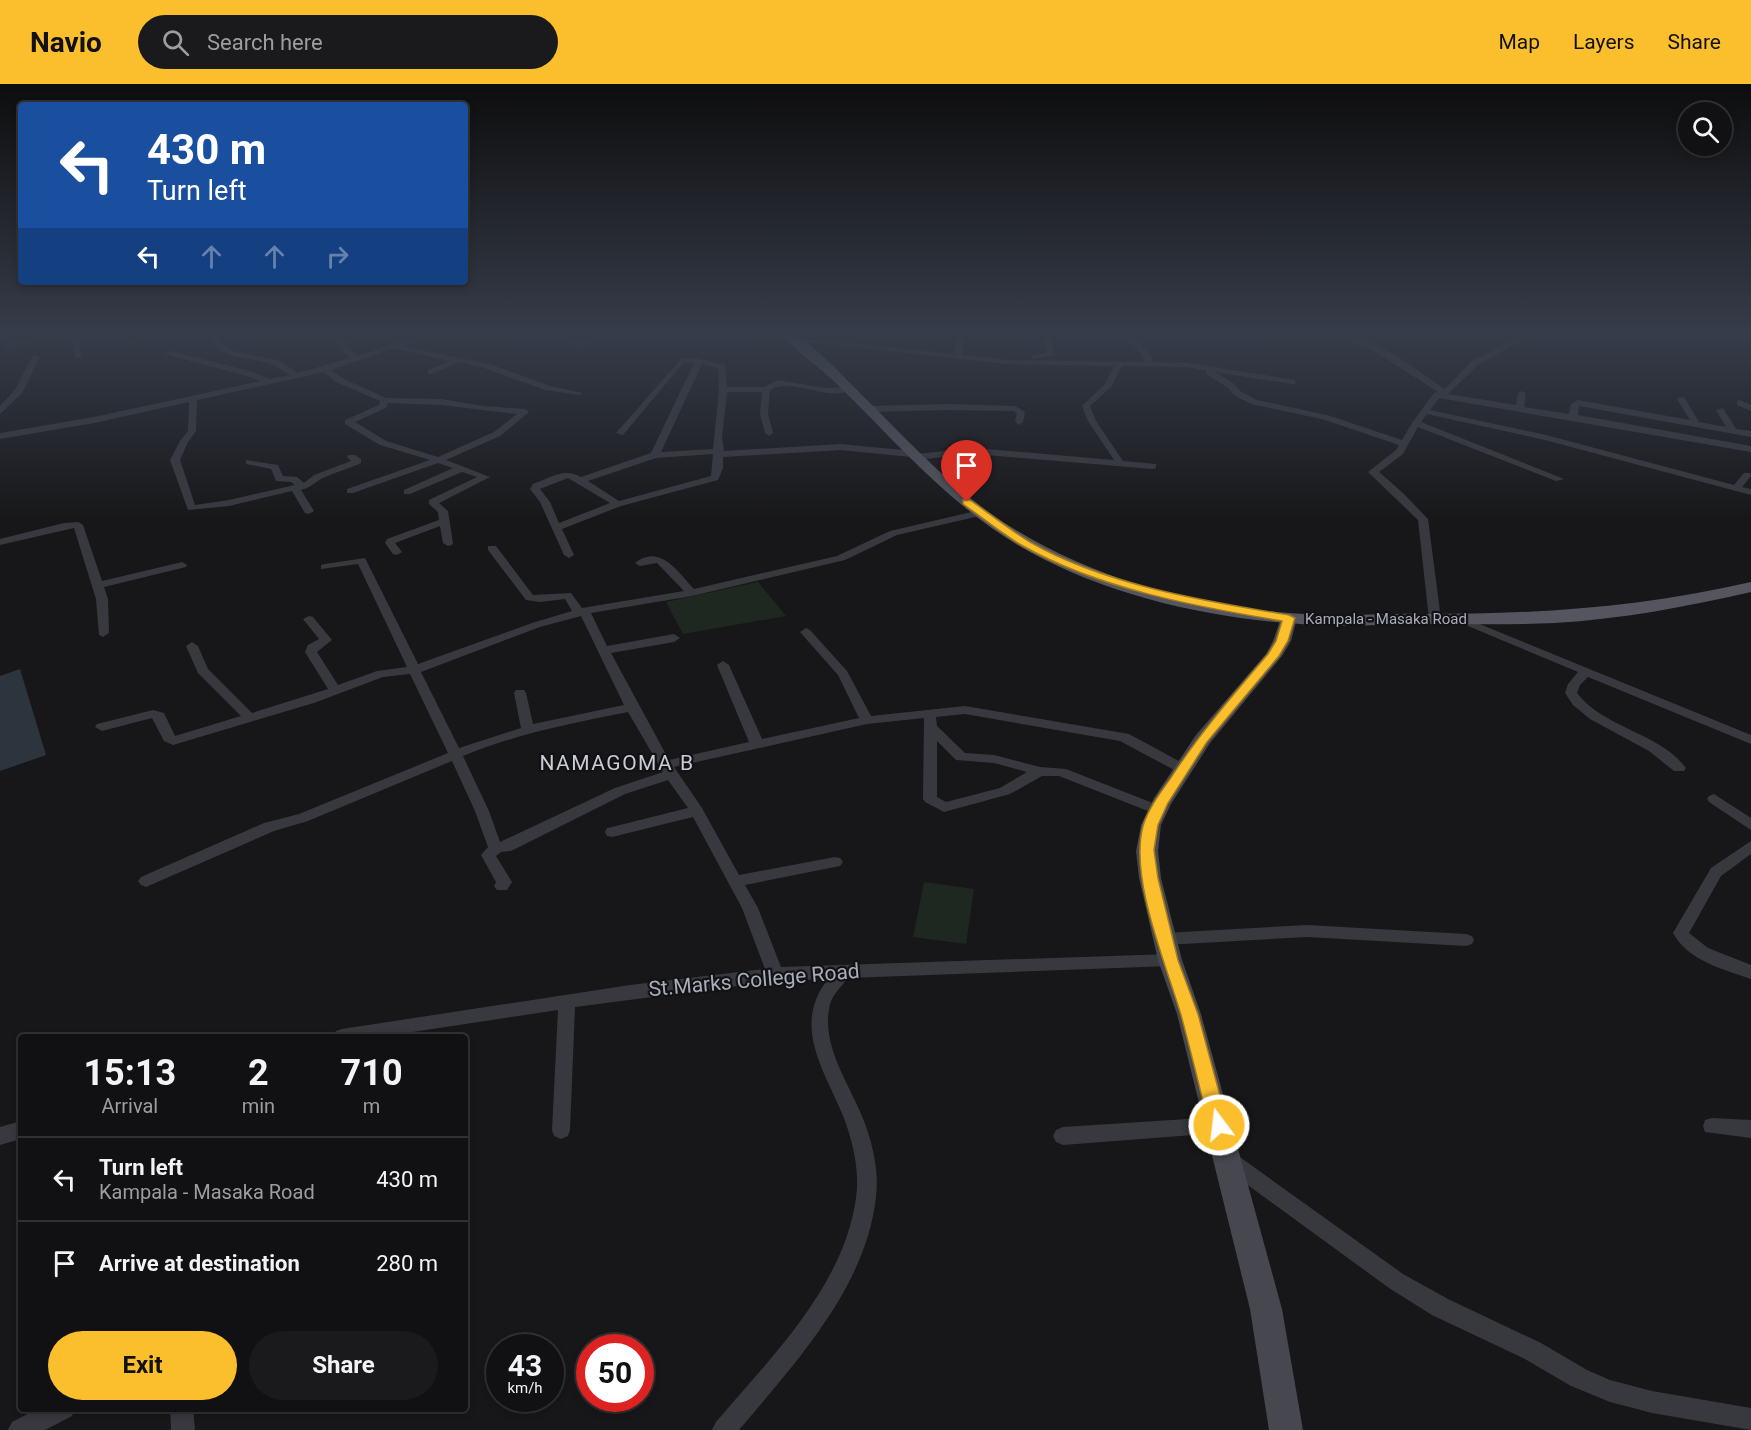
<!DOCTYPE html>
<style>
body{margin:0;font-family:Roboto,sans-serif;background:#1a1a1c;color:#f1f3f6;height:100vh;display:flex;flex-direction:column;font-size:22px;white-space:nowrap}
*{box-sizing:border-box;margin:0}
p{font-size:20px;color:#9c9da0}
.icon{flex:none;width:33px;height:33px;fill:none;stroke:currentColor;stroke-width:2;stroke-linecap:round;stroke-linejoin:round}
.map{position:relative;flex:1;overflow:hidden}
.side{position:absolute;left:18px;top:950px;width:450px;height:378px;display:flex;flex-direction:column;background:#111113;border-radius:6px;box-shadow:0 3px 9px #0003,0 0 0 2px #303133}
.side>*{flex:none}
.banner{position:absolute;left:18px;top:18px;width:450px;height:183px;border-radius:6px;box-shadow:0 3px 9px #0003,0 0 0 2px #303133;background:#1a4fa0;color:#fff;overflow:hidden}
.controls{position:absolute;left:1678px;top:18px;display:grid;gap:12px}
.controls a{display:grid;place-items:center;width:54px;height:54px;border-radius:50%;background:#111113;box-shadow:0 3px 9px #0003,0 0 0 2px #303133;font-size:30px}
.speed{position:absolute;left:486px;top:1250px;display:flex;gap:12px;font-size:30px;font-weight:700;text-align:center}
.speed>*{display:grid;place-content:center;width:78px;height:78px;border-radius:50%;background:#111113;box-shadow:0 3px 9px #0003,0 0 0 2px #303133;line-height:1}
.speed small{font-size:15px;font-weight:400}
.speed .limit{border:9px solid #d22;background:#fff;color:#111}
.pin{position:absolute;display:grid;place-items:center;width:51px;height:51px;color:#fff;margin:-62px -26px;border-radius:50% 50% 50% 0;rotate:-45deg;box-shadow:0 0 6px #0007}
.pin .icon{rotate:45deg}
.me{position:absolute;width:66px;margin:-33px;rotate:345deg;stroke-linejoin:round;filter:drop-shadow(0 0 4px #0008)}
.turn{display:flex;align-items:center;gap:21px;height:126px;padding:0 30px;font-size:27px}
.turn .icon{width:78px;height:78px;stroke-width:2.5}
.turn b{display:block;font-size:42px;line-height:51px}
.lanes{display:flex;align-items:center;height:57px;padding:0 30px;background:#0003;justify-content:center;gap:30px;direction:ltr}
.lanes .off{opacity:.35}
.eta{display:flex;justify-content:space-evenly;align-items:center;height:102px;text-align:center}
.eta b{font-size:36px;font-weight:700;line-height:42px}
.primary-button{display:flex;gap:12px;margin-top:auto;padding:12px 30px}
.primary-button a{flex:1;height:69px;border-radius:36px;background:#fbbf2d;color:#111;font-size:24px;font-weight:700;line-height:69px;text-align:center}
.primary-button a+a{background:#1a1a1c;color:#f1f3f6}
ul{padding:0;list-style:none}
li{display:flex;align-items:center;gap:18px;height:84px;padding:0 30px;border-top:2px solid #303133}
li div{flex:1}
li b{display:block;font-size:22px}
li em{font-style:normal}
header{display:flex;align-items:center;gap:36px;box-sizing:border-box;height:84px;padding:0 30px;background:#fbbf2d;color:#111}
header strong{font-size:28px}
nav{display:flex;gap:33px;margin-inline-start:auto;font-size:21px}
.search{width:420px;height:54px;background:#1a1a1c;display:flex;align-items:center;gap:15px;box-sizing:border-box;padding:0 21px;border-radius:33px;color:#9c9da0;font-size:22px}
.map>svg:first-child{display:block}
.green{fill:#1f2820}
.water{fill:#2c353e}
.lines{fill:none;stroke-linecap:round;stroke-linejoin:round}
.minor{fill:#38393f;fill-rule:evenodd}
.secondary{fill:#46474f;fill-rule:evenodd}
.primary{fill:#54555e;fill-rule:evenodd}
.route{fill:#fbbf2d;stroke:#a37c1d;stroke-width:1.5}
.labels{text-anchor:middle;stroke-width:4.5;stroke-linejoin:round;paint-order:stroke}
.far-street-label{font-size:15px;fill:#a8adba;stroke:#121214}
.quarter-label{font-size:21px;letter-spacing:1.5px;fill:#caccd6;stroke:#121214}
.near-street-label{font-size:21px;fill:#a8adba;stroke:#121214}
</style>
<header>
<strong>Navio</strong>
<div class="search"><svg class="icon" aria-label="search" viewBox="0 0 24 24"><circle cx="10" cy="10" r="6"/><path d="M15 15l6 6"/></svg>Search here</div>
<nav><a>Map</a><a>Layers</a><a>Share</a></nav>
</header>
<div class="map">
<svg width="1751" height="1346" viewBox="0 0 1751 1346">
<rect width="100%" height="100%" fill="#171719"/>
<g class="green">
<polygon points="758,498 786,532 683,550 666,518"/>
<polygon points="924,798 974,805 966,860 913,853"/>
</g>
<polygon class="water" points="20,585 46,671 0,687 0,592"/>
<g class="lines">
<g class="minor">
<polygon points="56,249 71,249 80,256 81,274 75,274 73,259 65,252 6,263 2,261"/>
<polygon points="156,249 168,249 132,260 128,258"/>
<path d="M183 249 217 251C229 273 251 269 272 275 281 277 290 284 298 289L350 274 337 259 323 249C342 249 345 260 357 272L425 249H436L402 262 489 280 550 302 583 309 579 311 545 306 484 284 459 278 431 290H428V286L450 277 394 264 331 286 342 294 386 314 441 315 484 322 525 325 529 328 500 352 446 376 490 393 439 419 448 427 453 459 452 461 448 462 443 459 440 442 395 459 402 468 397 471 393 470 385 459 387 455 439 436 438 428 429 420V416L477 393 462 388 410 410H404V406L453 384 438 379 353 409H347V405L430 376 380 361 345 340V336L379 321 380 317 336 298 324 288 197 316 196 347 188 358 180 376 195 421 229 416 295 401 291 398 276 397 271 385 246 380V376L278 381 283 392 297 393 304 399 314 391 351 377 347 373 349 371H355L361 375V379C349 385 335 388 323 394 315 398 310 404 301 406L314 427 309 430 305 429 292 407 229 422 188 426 170 376 180 357 188 347 189 318 94 339 0 355V349L94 333 261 297 240 290 167 271 166 269 170 267 246 286 270 295 290 291C283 287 276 281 268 279 248 272 222 277 211 255ZM388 319 441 321 517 330 494 348 438 373 386 357 355 338 386 324Z"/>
<polygon points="472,249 534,249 530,251 489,254"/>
<polygon points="543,249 555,249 590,261 583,263"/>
<path d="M955 249H963L962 271 1007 276 1145 278 1142 271 1122 249H1130L1149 268 1153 278 1188 279 1295 296V300H1292L1215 288 1233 299 1240 307 1257 316 1327 331 1402 356 1412 339 1434 309 1438 308 1371 265 1332 249C1373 249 1412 284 1445 305L1472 277 1525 249H1535L1478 281 1448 310 1516 321 1518 309 1522 307 1526 309 1524 323 1569 330 1571 320 1578 316 1690 336 1677 315 1681 313H1684L1699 338 1726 343 1716 326 1723 324 1736 345 1751 347V353L1579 322 1578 331 1751 362V368L1439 314 1430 326 1546 351 1734 401 1744 389H1750L1751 392 1742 403 1751 405V411L1545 356 1427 330 1421 338 1564 395 1556 397 1418 343 1403 370 1379 388 1403 409 1428 435 1441 535 1435 538 1429 535 1418 436 1368 388 1396 366 1399 361 1322 335 1251 320 1234 311 1227 303 1206 290V287L1188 283 1122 282 1111 303 1090 322 1096 337 1123 377 1156 380V384L1153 385 974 370 915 376 911 373 841 366 723 373V384L718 396 621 422 562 445 574 471 569 474 564 471 540 418 530 405 533 400C550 394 564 383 581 393L651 369 694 279 684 278 623 351 616 349 682 274 699 275 725 281 727 303H764L778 296 826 304 849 303 853 305C830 320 793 292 770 306L768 330 773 349 769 352 765 349 760 330 762 308H727L722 353 724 367 841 360 912 367 916 370 974 364 1114 376 1088 337 1082 322 1105 300 1114 282 1007 280 816 259H796L792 257 796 255H816L954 270ZM702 280 718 284 719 306 713 365 661 368ZM713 370 711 392 619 417 588 397 656 374ZM568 394 610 419 559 439 550 418 540 405Z"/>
<polygon points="1042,249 1050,249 1055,271 1032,275 1032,271 1047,269"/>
<polygon points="33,271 40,273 22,309 0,330 0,322 15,306"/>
<polygon points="1740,316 1751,321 1751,327 1737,321 1737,317"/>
<polygon points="946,320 1015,322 1025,328 1023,338 1019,341 1015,338 1017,329 1013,327 946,326 869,328 865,325 869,322"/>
<path d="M980 426 984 427V431L897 451 845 476 692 512 591 529 607 562 674 550 680 554 674 558 611 569 669 676 749 658 717 581 723 577 729 581 762 655 859 634 838 591 800 548 806 544 810 546 847 587 871 632 965 622 1129 650 1188 682 1190 685 1188 688H1178L1120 657 965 630 936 633 937 642 965 669 994 671 1040 683 1066 685 1163 723 1165 726 1158 731 1059 692H1042L1010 710 944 728 925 718 923 715 924 634 867 640 674 683 702 724 739 791 835 773 840 774 843 778 840 782 745 801 758 824 781 883 1170 870 1176 871 1178 876 1176 881 1170 882 848 894C842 902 833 910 830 920 820 962 850 1000 864 1037 873 1061 879 1087 876 1113 866 1204 795 1279 739 1346H712L716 1338C771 1273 844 1202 856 1114 860 1087 853 1059 844 1034 825 987 791 942 828 895L775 897 575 923 570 1046 568 1052 561 1055 554 1052 552 1046 558 926 386 952H333L336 947 342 945 630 901 765 885 742 824 693 733 612 753 607 752 605 748 607 744 612 743 688 724 668 696 625 710 511 767 501 768 496 772 512 798 507 806H497L494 802 496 798 481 771 488 763 475 727 452 677 308 737 274 747 146 803 141 801 138 797 141 793 264 739 299 730 448 669 410 590 383 593 314 619 173 661 164 657 152 634 102 647 95 643 97 640 153 626 164 629 175 652 241 632 198 589 186 562 192 558 198 562 208 585 252 629 328 605 305 568 308 561 319 555 303 535 309 532 313 533 332 556 317 568 338 601 377 587 407 583 358 480 321 485V481L325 480 365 474 418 580 532 539 572 527 565 515 540 518 526 516 488 466V462H496L533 511 571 509 582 524 684 507 657 479 640 482 635 479C660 459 678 488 694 505L837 472 890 447ZM581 532 624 621 533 640 526 609 524 606H516L514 609 521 644 459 664 421 588 540 543ZM628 628 663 688 615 704 500 758 489 727 463 672C516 650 572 639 628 628ZM937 657 956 676 994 679 1027 688 1000 704 946 718 937 713Z"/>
<polygon points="78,438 83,441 102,497 182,478 187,481 186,483 104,503 108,515 109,549 103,553 99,551 96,515 74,444 0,461 0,455 64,439"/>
<path d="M1460 532 1751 651V660L1588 593 1580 601 1577 609C1605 645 1659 648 1686 684L1684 687H1674L1649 667 1590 635 1573 621 1565 609 1568 600 1578 588 1456 537V533Z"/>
<polygon points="1714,710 1751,734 1751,746 1709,718 1707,715 1709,712"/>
<path d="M1751 757V770L1721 792 1689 849 1708 864 1751 881V895C1723 885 1688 877 1673 849L1711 784Z"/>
<polygon points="1307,841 1466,850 1472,852 1474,856 1472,860 1466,862 1307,853 1165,861 1159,859 1157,855 1159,851 1165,849"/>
<polygon points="1219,1033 1226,1035 1228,1041 1226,1047 1219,1049 1063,1061 1056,1058 1053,1052 1056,1046 1063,1043"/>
<polygon points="1712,1034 1751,1036 1751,1054 1705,1048 1703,1042 1705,1036"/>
<polygon points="21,1037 21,1055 0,1061 0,1043"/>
<polygon points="1230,1068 1237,1071 1403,1190 1448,1215 1541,1259 1587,1286 1610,1296 1652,1307 1751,1324 1751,1346 1652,1329 1610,1318 1571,1302 1525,1275 1432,1231 1389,1204 1223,1083 1220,1077 1223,1071"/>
<polygon points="39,1324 75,1324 72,1332 45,1346 8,1346 12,1338"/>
<polygon points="170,1324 193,1324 195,1346 171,1346"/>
</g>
<polygon class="secondary" points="1289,529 1297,534 1291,557 1282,572 1210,659 1171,720 1161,741 1158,767 1161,794 1182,876 1201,930 1282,1225 1303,1346 1269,1346 1250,1225 1177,930 1158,876 1139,794 1136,767 1141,741 1154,714 1196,651 1266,570 1273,557 1281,534"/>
<path class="primary" d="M780 249C786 249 791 248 796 251 819 266 840 289 859 308 907 355 953 407 1011 443 1102 500 1214 527 1321 531 1355 532 1388 529 1422 530 1537 530 1638 524 1751 498V508C1686 523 1621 535 1555 539 1510 541 1466 540 1421 540 1387 540 1353 543 1319 541 1221 537 1116 515 1030 468 955 427 900 362 840 303 821 284 798 269 780 249Z"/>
</g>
<linearGradient id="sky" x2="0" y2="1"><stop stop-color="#0d0d0e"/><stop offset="0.57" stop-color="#363c49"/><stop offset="1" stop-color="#363c49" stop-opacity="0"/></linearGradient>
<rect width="1751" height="437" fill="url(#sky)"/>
<path class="route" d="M963 416H970C990 430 1010 446 1030 458 1105 501 1205 517 1289 531L1295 534 1288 557 1279 572 1207 658 1168 719 1158 741 1154 766 1158 794 1178 876 1198 930 1228 1041 1225 1047 1219 1050 1212 1047 1209 1041C1200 1005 1191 968 1181 931 1166 880 1129 794 1143 742 1148 725 1160 709 1170 695 1199 650 1233 611 1268 570L1276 557 1282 537C1198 523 1099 505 1023 462 1002 450 983 434 963 420Z"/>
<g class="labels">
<g class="far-street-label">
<text x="1386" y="540">Kampala - Masaka Road</text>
</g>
<g class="quarter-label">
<text x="617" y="686">NAMAGOMA B</text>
</g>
<g class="near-street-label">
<text transform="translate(754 896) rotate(-5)" y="7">St.Marks College Road</text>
</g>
</g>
</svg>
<div class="controls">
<a><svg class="icon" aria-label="search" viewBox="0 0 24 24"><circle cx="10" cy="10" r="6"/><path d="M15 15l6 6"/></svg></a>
</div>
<div class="speed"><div>43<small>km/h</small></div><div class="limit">50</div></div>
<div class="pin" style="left:967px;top:418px;background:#d93025"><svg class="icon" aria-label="arrive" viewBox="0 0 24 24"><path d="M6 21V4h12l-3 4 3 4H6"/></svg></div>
<svg class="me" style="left:1219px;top:1041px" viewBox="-20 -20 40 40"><circle r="17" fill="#fbbf2d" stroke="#fff" stroke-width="3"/><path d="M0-11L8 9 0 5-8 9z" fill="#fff"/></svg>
<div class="banner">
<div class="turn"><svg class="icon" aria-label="left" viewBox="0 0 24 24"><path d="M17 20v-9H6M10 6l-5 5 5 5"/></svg><div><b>430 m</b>Turn left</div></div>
<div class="lanes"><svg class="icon" aria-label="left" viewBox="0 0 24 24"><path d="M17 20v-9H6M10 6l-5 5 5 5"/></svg><svg class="icon off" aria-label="ahead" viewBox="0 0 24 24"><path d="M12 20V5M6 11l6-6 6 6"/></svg><svg class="icon off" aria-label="ahead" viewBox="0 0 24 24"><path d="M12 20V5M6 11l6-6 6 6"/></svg><svg class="icon off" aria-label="right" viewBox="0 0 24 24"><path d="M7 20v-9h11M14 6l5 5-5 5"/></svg></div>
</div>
<section class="side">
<div class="eta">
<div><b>15:13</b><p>Arrival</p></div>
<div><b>2</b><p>min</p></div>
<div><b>710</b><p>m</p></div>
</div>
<ul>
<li><svg class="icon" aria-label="left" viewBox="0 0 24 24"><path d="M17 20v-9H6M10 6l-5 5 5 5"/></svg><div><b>Turn left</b><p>Kampala - Masaka Road</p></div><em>430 m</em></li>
<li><svg class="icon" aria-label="arrive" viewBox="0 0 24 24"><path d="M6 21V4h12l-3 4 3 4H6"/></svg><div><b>Arrive at destination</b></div><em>280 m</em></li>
</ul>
<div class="primary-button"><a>Exit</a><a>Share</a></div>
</section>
</div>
